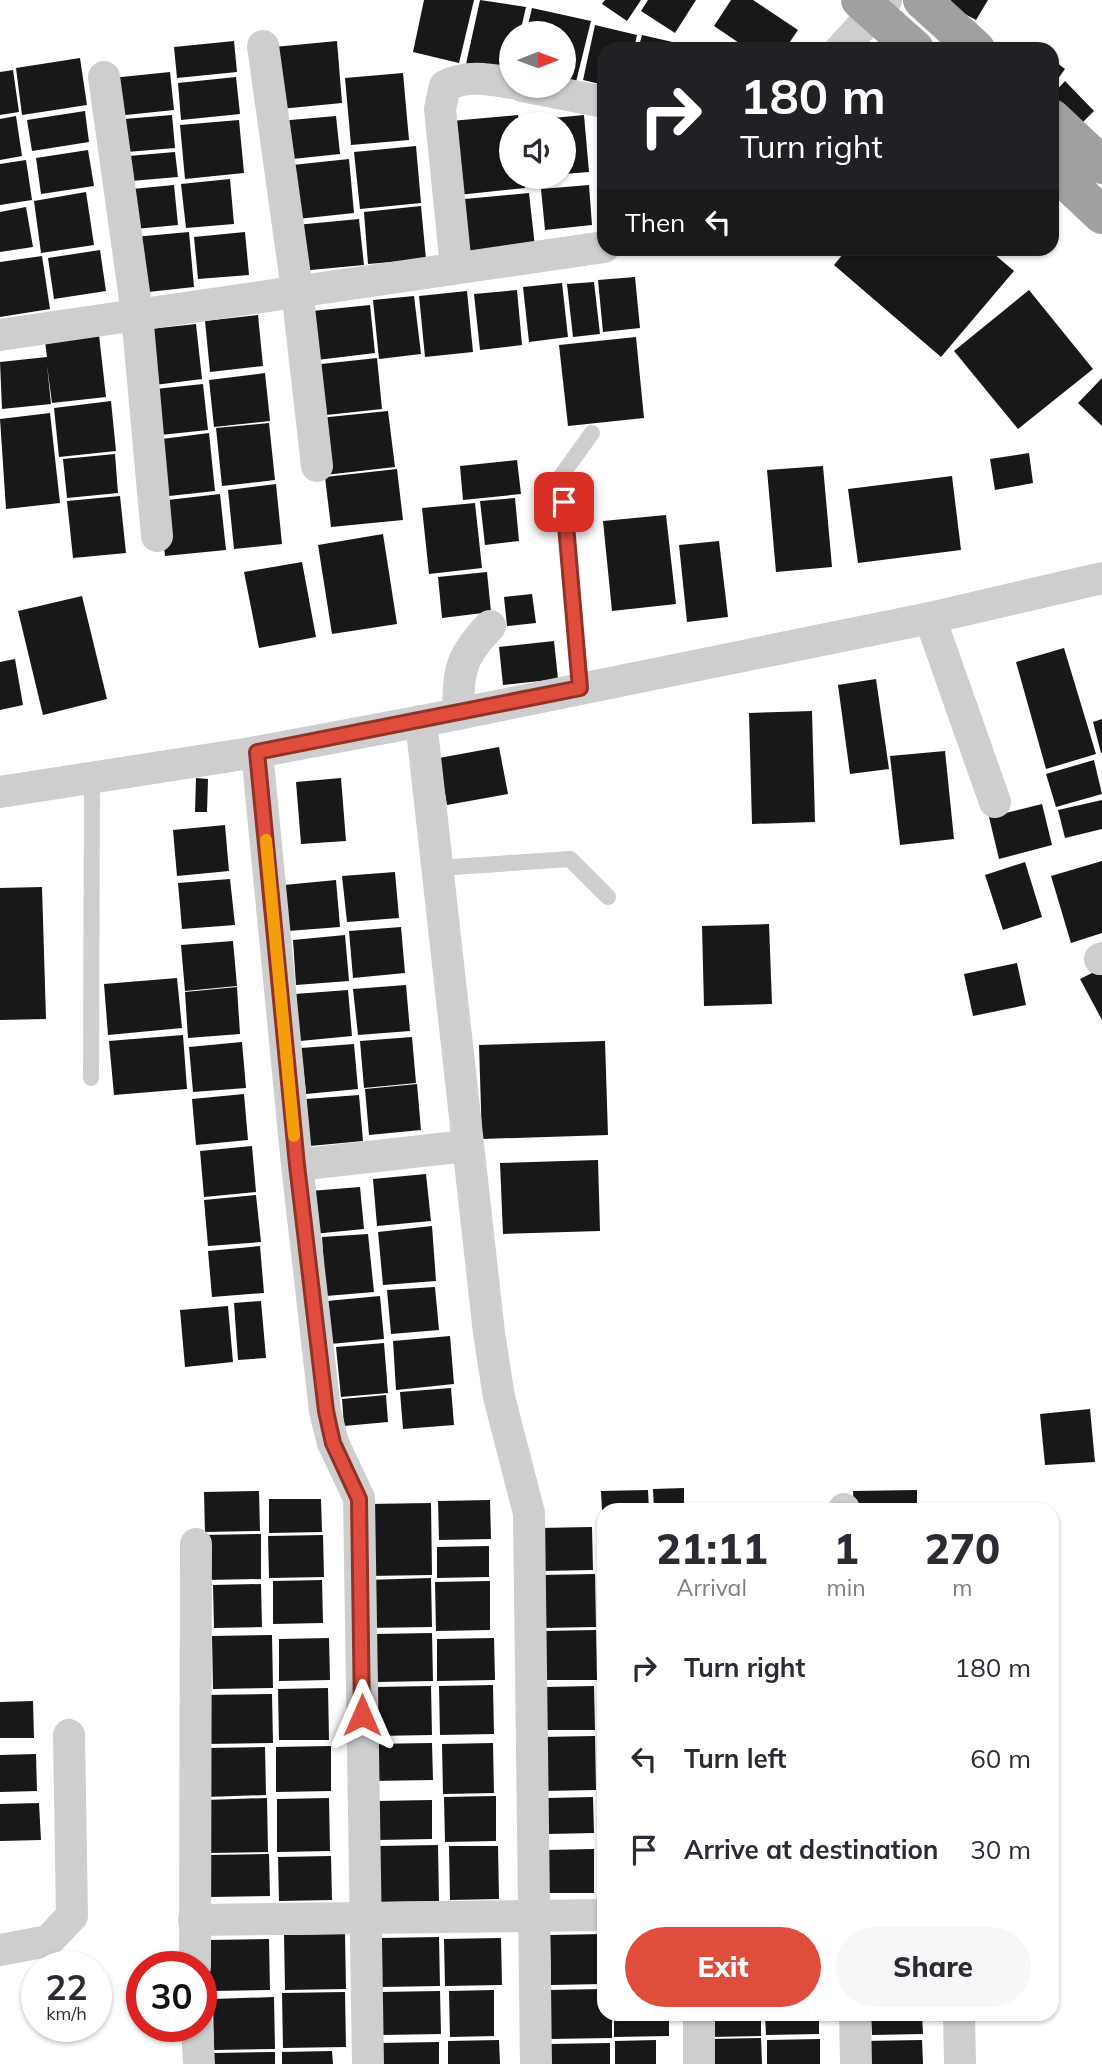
<!DOCTYPE html>
<style>
body{margin:0;font-family:Mulish,sans-serif;background:#f7f7f7;color:#2b2b33;height:100vh;display:flex;flex-direction:column;font-size:26px;white-space:nowrap}
*{box-sizing:border-box;margin:0}
p{font-size:23px;color:#7c7c81}
.icon{flex:none;width:38px;height:38px;fill:none;stroke:currentColor;stroke-width:2;stroke-linecap:round;stroke-linejoin:round}
.map{position:relative;flex:1;overflow:hidden}
.drawer{position:absolute;left:597px;top:1503px;width:462px;height:518px;display:flex;flex-direction:column;background:#fff;border-radius:21px;box-shadow:0 2px 5px #0004}
.drawer>*{flex:none}
.guide{position:absolute;left:597px;top:42px;width:462px;height:214px;border-radius:21px;box-shadow:0 2px 5px #0004;background:#202124;color:#fff;overflow:hidden}
.needle{width:46px;rotate:89deg}
.controls{position:absolute;left:499px;top:21px;display:grid;gap:14px}
.controls a{display:grid;place-items:center;width:77px;height:77px;border-radius:50%;background:#fff;box-shadow:0 2px 5px #0004;font-size:35px}
.speed{position:absolute;left:21px;top:1951px;display:flex;gap:14px;font-size:35px;font-weight:700;text-align:center}
.speed>*{display:grid;place-content:center;width:91px;height:91px;border-radius:50%;background:#fff;box-shadow:0 2px 5px #0004;line-height:1}
.speed small{font-size:18px;font-weight:400}
.speed .limit{border:10px solid #d22;background:#fff;color:#111}
.pin{position:absolute;display:grid;place-items:center;width:60px;height:60px;color:#fff;margin:-30px;border-radius:14px;box-shadow:0 4px 10px #0006}
.me{position:absolute;width:77px;margin:-38px;rotate:0deg;stroke-linejoin:round;filter:drop-shadow(0 0 5px #0008)}
.turn{display:flex;align-items:center;gap:24px;height:147px;padding:0 28px;font-size:32px}
.turn .icon{width:91px;height:91px;stroke-width:2.5}
.turn b{display:block;font-size:49px;line-height:60px}
.then{display:flex;align-items:center;height:66px;padding:0 28px;background:#0003;gap:14px;font-size:26px}
.eta{display:flex;justify-content:space-evenly;align-items:center;height:119px;text-align:center}
.eta b{font-size:42px;font-weight:800;line-height:49px}
.button{display:flex;gap:14px;margin-top:auto;padding:14px 28px}
.button a{flex:1;height:80px;border-radius:42px;background:#e04d3c;color:#fff;font-size:28px;font-weight:800;line-height:80px;text-align:center}
.button a+a{background:#f7f7f7;color:#2b2b33}
ul{padding:0;list-style:none}
li{display:flex;align-items:center;gap:21px;height:91px;padding:0 28px}
li div{flex:1}
li b{display:block;font-size:26px}
li em{font-style:normal}
.map>svg:first-child{display:block}
.building{fill:#181818}
.lines{fill:none;stroke-linecap:round;stroke-linejoin:round}
.service{stroke:#cecece;stroke-width:16}
.minor{stroke:#cecece;stroke-width:32}
.trunk{stroke:#a0a0a0;stroke-width:38}
.route-casing{stroke:#923227;stroke-width:18}
.route{stroke:#e04d3c;stroke-width:12}
.slow{stroke:#f59e0b;stroke-width:12}
</style>
<div class="map">
<svg width="1102" height="2064" viewBox="0 0 1102 2064">
<rect width="100%" height="100%" fill="#fff"/>
<g class="building">
<polygon points="424,0 474,0 459,63 413,52"/>
<polygon points="480,0 526,7 520,33 511,33 511,74 466,64"/>
<polygon points="605,0 641,0 627,21 602,4"/>
<polygon points="648,0 696,0 675,33 641,11"/>
<polygon points="731,0 753,0 798,30 785,49 748,49 714,26"/>
<polygon points="951,0 988,0 976,20 948,5"/>
<polygon points="532,8 591,21 574,90 564,88 564,33 526,33"/>
<polygon points="595,25 637,35 634,49 604,49 604,85 583,80"/>
<polygon points="642,35 690,46 690,49 638,49"/>
<polygon points="234,41 237,72 177,78 174,47"/>
<polygon points="337,41 342,103 280,109 274,47"/>
<polygon points="80,58 87,105 22,115 16,68"/>
<polygon points="1052,59 1065,69 1052,87"/>
<polygon points="13,70 19,112 0,115 0,72"/>
<polygon points="170,72 174,110 116,116 112,78"/>
<polygon points="403,73 409,140 351,145 345,78"/>
<polygon points="236,77 240,114 181,120 178,83"/>
<polygon points="1065,81 1094,111 1080,125 1052,95"/>
<polygon points="85,111 89,142 32,151 27,120"/>
<polygon points="172,115 175,148 115,153 112,120"/>
<polygon points="518,115 519,124 511,124 511,177 524,177 525,188 458,195 451,121"/>
<polygon points="584,115 589,172 564,174 564,124 533,124 532,120"/>
<polygon points="16,116 22,156 0,160 0,119"/>
<polygon points="336,116 340,154 283,160 279,121"/>
<polygon points="239,120 244,173 185,179 180,125"/>
<polygon points="416,146 421,203 360,209 354,152"/>
<polygon points="88,150 94,186 41,194 36,158"/>
<polygon points="175,152 178,177 119,182 117,157"/>
<polygon points="349,159 354,213 288,220 283,166"/>
<polygon points="26,160 32,200 0,205 0,164"/>
<polygon points="230,179 234,224 186,228 181,184"/>
<polygon points="174,185 178,225 135,229 132,189"/>
<polygon points="589,185 592,225 545,230 541,189"/>
<polygon points="86,192 94,245 41,253 34,201"/>
<polygon points="529,193 535,247 459,254 454,200"/>
<polygon points="421,206 426,259 368,264 364,212"/>
<polygon points="26,207 33,247 0,252 0,212"/>
<polygon points="359,219 364,265 300,271 296,225"/>
<polygon points="189,232 194,287 139,293 134,237"/>
<polygon points="245,232 249,275 198,279 194,237"/>
<polygon points="848,248 987,248 1014,271 941,357 834,265"/>
<polygon points="100,250 106,291 54,299 48,258"/>
<polygon points="42,256 50,309 0,317 0,262"/>
<polygon points="635,277 640,328 603,332 598,280"/>
<polygon points="594,282 600,334 573,337 567,284"/>
<polygon points="562,283 568,337 529,342 523,287"/>
<polygon points="517,290 522,345 480,350 474,294"/>
<polygon points="1029,290 1093,369 1018,429 954,351"/>
<polygon points="467,291 473,352 425,357 419,296"/>
<polygon points="414,296 421,354 379,359 373,300"/>
<polygon points="370,305 375,353 317,360 312,311"/>
<polygon points="258,315 263,366 210,372 205,321"/>
<polygon points="196,324 202,379 147,386 141,330"/>
<polygon points="99,335 106,397 52,403 47,365 51,404 2,409 0,362 47,357 45,341"/>
<polygon points="636,337 644,418 568,426 559,345"/>
<polygon points="377,358 382,409 317,416 312,365"/>
<polygon points="265,373 270,421 214,427 209,380"/>
<polygon points="1102,378 1102,426 1078,403"/>
<polygon points="203,384 208,430 151,436 146,390"/>
<polygon points="111,401 116,451 59,457 54,408"/>
<polygon points="388,411 395,467 325,475 319,418"/>
<polygon points="50,413 60,503 6,509 0,419"/>
<polygon points="269,423 275,480 222,486 216,428"/>
<polygon points="209,433 215,491 160,497 154,440"/>
<polygon points="1029,453 1033,483 995,490 990,459"/>
<polygon points="115,454 118,493 67,498 63,459"/>
<polygon points="517,460 521,494 463,500 460,466"/>
<polygon points="823,466 832,567 776,572 767,470"/>
<polygon points="397,469 403,520 331,527 325,477"/>
<polygon points="952,476 961,550 858,563 848,489"/>
<polygon points="276,484 282,544 234,549 228,490"/>
<polygon points="220,494 226,550 165,556 159,501"/>
<polygon points="120,496 126,553 73,558 67,501"/>
<polygon points="515,498 519,541 485,545 480,501"/>
<polygon points="475,503 482,568 429,574 422,508"/>
<polygon points="666,515 676,604 612,611 603,521"/>
<polygon points="383,534 397,624 332,634 318,545"/>
<polygon points="719,541 728,617 687,622 679,545"/>
<polygon points="302,562 316,637 259,648 244,572"/>
<polygon points="487,572 491,612 442,618 438,577"/>
<polygon points="532,594 536,623 507,626 504,597"/>
<polygon points="82,596 107,699 43,715 18,611"/>
<polygon points="554,641 558,679 503,685 499,647"/>
<polygon points="1064,648 1096,754 1046,769 1016,662"/>
<polygon points="15,659 23,705 0,710 0,662"/>
<polygon points="876,679 889,769 850,774 838,685"/>
<polygon points="812,711 815,822 752,824 749,713"/>
<polygon points="1102,719 1102,753 1101,753 1093,722"/>
<polygon points="499,747 508,794 447,805 439,758"/>
<polygon points="945,751 954,839 900,845 890,756"/>
<polygon points="1094,760 1102,794 1056,807 1046,774"/>
<polygon points="196,778 208,779 207,812 195,812"/>
<polygon points="341,778 346,841 301,844 296,782"/>
<polygon points="1102,800 1102,829 1065,838 1058,810"/>
<polygon points="1042,804 1052,845 999,859 989,817"/>
<polygon points="225,825 229,871 177,876 173,830"/>
<polygon points="1102,861 1102,933 1071,943 1051,876"/>
<polygon points="1025,862 1042,917 1003,930 985,875"/>
<polygon points="395,872 399,918 347,922 342,876"/>
<polygon points="230,879 235,925 182,929 178,883"/>
<polygon points="336,880 340,927 288,931 284,885"/>
<polygon points="42,887 46,1019 0,1020 0,888"/>
<polygon points="769,924 772,1004 704,1006 702,926"/>
<polygon points="401,927 405,973 353,978 349,931"/>
<polygon points="345,935 349,981 296,985 293,940"/>
<polygon points="233,941 237,986 185,991 181,945"/>
<polygon points="1017,963 1026,1005 973,1016 964,974"/>
<polygon points="1102,968 1102,1020 1080,979"/>
<polygon points="177,978 182,1028 108,1035 104,984"/>
<polygon points="406,985 410,1031 358,1035 353,989"/>
<polygon points="237,987 240,1034 188,1038 185,992"/>
<polygon points="348,990 352,1036 300,1041 295,994"/>
<polygon points="183,1035 187,1089 114,1095 109,1041"/>
<polygon points="412,1037 416,1083 364,1088 360,1041"/>
<polygon points="605,1041 608,1135 482,1139 479,1045"/>
<polygon points="242,1042 246,1088 193,1092 189,1047"/>
<polygon points="354,1044 358,1089 306,1094 301,1048"/>
<polygon points="417,1084 421,1130 369,1135 365,1089"/>
<polygon points="244,1094 248,1140 196,1145 192,1099"/>
<polygon points="359,1095 363,1141 310,1146 306,1099"/>
<polygon points="252,1146 256,1192 204,1197 200,1151"/>
<polygon points="598,1160 600,1231 503,1234 500,1163"/>
<polygon points="426,1174 431,1221 377,1226 373,1179"/>
<polygon points="360,1187 364,1229 313,1234 310,1191"/>
<polygon points="256,1195 261,1242 208,1246 204,1200"/>
<polygon points="432,1226 436,1281 383,1285 378,1232"/>
<polygon points="368,1234 374,1292 326,1296 322,1237"/>
<polygon points="260,1246 264,1293 212,1297 208,1251"/>
<polygon points="435,1287 439,1330 391,1334 387,1290"/>
<polygon points="380,1296 384,1339 330,1344 327,1301"/>
<polygon points="261,1301 266,1358 238,1360 234,1303"/>
<polygon points="228,1306 233,1362 185,1367 180,1310"/>
<polygon points="450,1336 454,1384 396,1390 393,1341"/>
<polygon points="384,1343 388,1393 341,1397 336,1347"/>
<polygon points="451,1388 454,1425 403,1429 400,1392"/>
<polygon points="386,1395 388,1422 344,1426 342,1399"/>
<polygon points="1090,1409 1095,1462 1045,1465 1040,1414"/>
<polygon points="684,1488 684,1510 654,1510 653,1489"/>
<polygon points="648,1490 649,1510 602,1510 601,1491"/>
<polygon points="917,1490 917,1510 854,1510 853,1491"/>
<polygon points="259,1491 260,1531 205,1532 204,1492"/>
<polygon points="269,1499 321,1499 322,1532 269,1533"/>
<polygon points="490,1500 491,1539 439,1540 438,1501"/>
<polygon points="431,1503 432,1575 368,1576 367,1504"/>
<polygon points="592,1527 593,1570 540,1571 539,1528"/>
<polygon points="261,1534 261,1579 205,1580 204,1535"/>
<polygon points="323,1535 324,1577 269,1578 268,1536"/>
<rect x="600" y="1535" width="4" height="36"/>
<polygon points="489,1546 489,1577 437,1578 437,1547"/>
<polygon points="595,1574 596,1627 542,1628 541,1575"/>
<polygon points="431,1578 432,1627 368,1628 367,1580"/>
<polygon points="322,1580 323,1623 273,1624 273,1581"/>
<polygon points="490,1581 490,1630 436,1631 435,1582"/>
<polygon points="261,1584 262,1627 214,1628 213,1585"/>
<polygon points="596,1630 597,1680 545,1680 544,1631"/>
<polygon points="432,1633 433,1681 377,1682 376,1634"/>
<polygon points="272,1635 273,1688 213,1689 212,1636"/>
<polygon points="329,1638 330,1680 279,1681 279,1639"/>
<polygon points="494,1638 495,1680 437,1681 437,1639"/>
<polygon points="493,1685 494,1734 440,1735 439,1686"/>
<polygon points="431,1686 432,1735 374,1736 373,1687"/>
<polygon points="594,1686 595,1730 545,1730 545,1687"/>
<polygon points="328,1688 329,1740 279,1740 278,1689"/>
<polygon points="272,1694 273,1743 205,1744 204,1695"/>
<polygon points="33,1701 34,1738 0,1738 0,1702"/>
<polygon points="595,1736 596,1790 541,1791 540,1737"/>
<polygon points="432,1743 433,1780 370,1781 370,1744"/>
<polygon points="493,1743 494,1793 443,1794 442,1744"/>
<polygon points="331,1746 331,1791 276,1792 276,1747"/>
<polygon points="265,1747 266,1795 206,1797 205,1748"/>
<polygon points="36,1754 37,1791 0,1792 0,1755"/>
<polygon points="496,1796 496,1841 445,1842 444,1797"/>
<polygon points="593,1797 594,1833 548,1834 548,1798"/>
<polygon points="267,1798 268,1852 206,1853 205,1800"/>
<polygon points="329,1798 330,1851 277,1852 277,1799"/>
<polygon points="432,1800 432,1839 377,1840 376,1801"/>
<polygon points="39,1803 41,1840 0,1841 0,1804"/>
<polygon points="438,1845 439,1901 380,1902 379,1846"/>
<polygon points="449,1846 498,1846 499,1899 450,1900"/>
<polygon points="594,1849 594,1893 545,1893 545,1850"/>
<polygon points="269,1854 270,1896 209,1897 208,1855"/>
<polygon points="331,1856 332,1900 279,1901 278,1857"/>
<polygon points="345,1934 346,1989 285,1990 284,1935"/>
<polygon points="604,1934 604,1984 551,1985 550,1935"/>
<polygon points="439,1937 440,1986 381,1987 380,1938"/>
<polygon points="501,1938 502,1985 445,1986 444,1939"/>
<polygon points="269,1939 270,1990 210,1991 209,1940"/>
<polygon points="604,1989 604,2014 612,2014 612,2038 548,2039 547,1990"/>
<polygon points="494,1990 494,2036 450,2037 449,1991"/>
<polygon points="440,1991 441,2034 381,2035 380,1992"/>
<polygon points="345,1992 346,2047 283,2048 282,1993"/>
<polygon points="274,1997 275,2049 214,2050 213,1999"/>
<polygon points="614,2014 669,2014 669,2036 614,2037"/>
<polygon points="709,2014 761,2014 761,2036 710,2037"/>
<polygon points="765,2014 819,2014 819,2034 766,2035"/>
<polygon points="871,2014 922,2014 923,2034 872,2035"/>
<polygon points="761,2038 762,2064 710,2064 710,2039"/>
<polygon points="820,2039 820,2064 767,2064 767,2040"/>
<polygon points="499,2040 500,2064 448,2064 448,2041"/>
<polygon points="656,2040 656,2064 615,2064 615,2041"/>
<polygon points="922,2040 923,2064 863,2064 863,2041"/>
<polygon points="439,2042 439,2064 379,2064 379,2043"/>
<polygon points="610,2043 610,2064 549,2064 549,2044"/>
<polygon points="332,2051 333,2064 282,2064 282,2052"/>
<polygon points="275,2052 275,2064 214,2064 214,2053"/>
</g>
<g class="lines">
<g class="service">
<polyline points="580,689 561,476 592,433"/>
<polyline points="439,868 570,859 608,897"/>
<polyline points="91,1078 92,779"/>
</g>
<g class="minor">
<polyline points="263,46 297,290 317,466"/>
<polyline points="841,49 886,0"/>
<polyline points="104,77 137,314 157,536"/>
<polyline points="522,86 604,102"/>
<path d="M456 267 440 109 445 86C467 75 488 79 511 83"/>
<polyline points="0,335 604,247"/>
<polyline points="930,618 995,802"/>
<path d="M458 714C459 670 459 658 490 626"/>
<polyline points="421,721 489,1333 499,1397 529,1513 536,2064"/>
<polyline points="257,752 297,1165 325,1411 333,1443 359,1498 368,2064"/>
<polyline points="0,792 257,752 433,719 930,618 1102,578"/>
<polyline points="1100,959 1102,958"/>
<polyline points="297,1165 466,1146"/>
<polyline points="844,1509 844,1510"/>
<polyline points="194,1920 604,1915"/>
<polyline points="0,1950 48,1941 72,1916 69,1735"/>
<polyline points="195,1967 196,1544"/>
<polyline points="699,2014 699,2064"/>
<polyline points="855,2014 856,2064"/>
<polyline points="959,2014 960,2064"/>
<polyline points="197,2026 199,2064"/>
</g>
<g class="trunk">
<polyline points="860,0 915,49"/>
<polyline points="922,0 976,49"/>
<polyline points="1052,118 1102,165"/>
<polyline points="1052,168 1102,215"/>
</g>
</g>
<g class="lines">
<g class="route-casing">
<polyline id="route" points="362,1715 359,1499 333,1443 326,1411 297,1165 257,752 580,688 564,502"/>
</g>
<use href="#route" class="route"/>
<polyline class="slow" points="266,840 294,1136"/>
</g>
</svg>
<div class="controls">
<a><svg class="needle" viewBox="-14 -14 28 28"><path d="M0-13l5 13h-10z" fill="#e53935"/><path d="M0 13l5-13h-10z" fill="#7c7c81"/></svg></a>
<a><svg class="icon" aria-label="sound" viewBox="0 0 24 24"><path d="M4 9h4l5-4v14l-5-4H4zM17 9q2 3 0 6"/></svg></a>
</div>
<div class="speed"><div>22<small>km/h</small></div><div class="limit">30</div></div>
<div class="pin" style="left:564px;top:502px;background:#d93025"><svg class="icon" aria-label="arrive" viewBox="0 0 24 24"><path d="M6 21V4h12l-3 4 3 4H6"/></svg></div>
<svg class="me" style="left:362px;top:1715px" viewBox="-20 -20 40 40"><path d="M0-17L14 15 0 8-14 15z" fill="#e04d3c" stroke="#fff" stroke-width="4"/></svg>
<div class="guide">
<div class="turn"><svg class="icon" aria-label="right" viewBox="0 0 24 24"><path d="M7 20v-9h11M14 6l5 5-5 5"/></svg><div><b>180 m</b>Turn right</div></div>
<div class="then">Then<svg class="icon" aria-label="left" viewBox="0 0 24 24"><path d="M17 20v-9H6M10 6l-5 5 5 5"/></svg></div>
</div>
<section class="drawer">
<div class="eta">
<div><b>21:11</b><p>Arrival</p></div>
<div><b>1</b><p>min</p></div>
<div><b>270</b><p>m</p></div>
</div>
<ul>
<li><svg class="icon" aria-label="right" viewBox="0 0 24 24"><path d="M7 20v-9h11M14 6l5 5-5 5"/></svg><div><b>Turn right</b></div><em>180 m</em></li>
<li><svg class="icon" aria-label="left" viewBox="0 0 24 24"><path d="M17 20v-9H6M10 6l-5 5 5 5"/></svg><div><b>Turn left</b></div><em>60 m</em></li>
<li><svg class="icon" aria-label="arrive" viewBox="0 0 24 24"><path d="M6 21V4h12l-3 4 3 4H6"/></svg><div><b>Arrive at destination</b></div><em>30 m</em></li>
</ul>
<div class="button"><a>Exit</a><a>Share</a></div>
</section>
</div>
